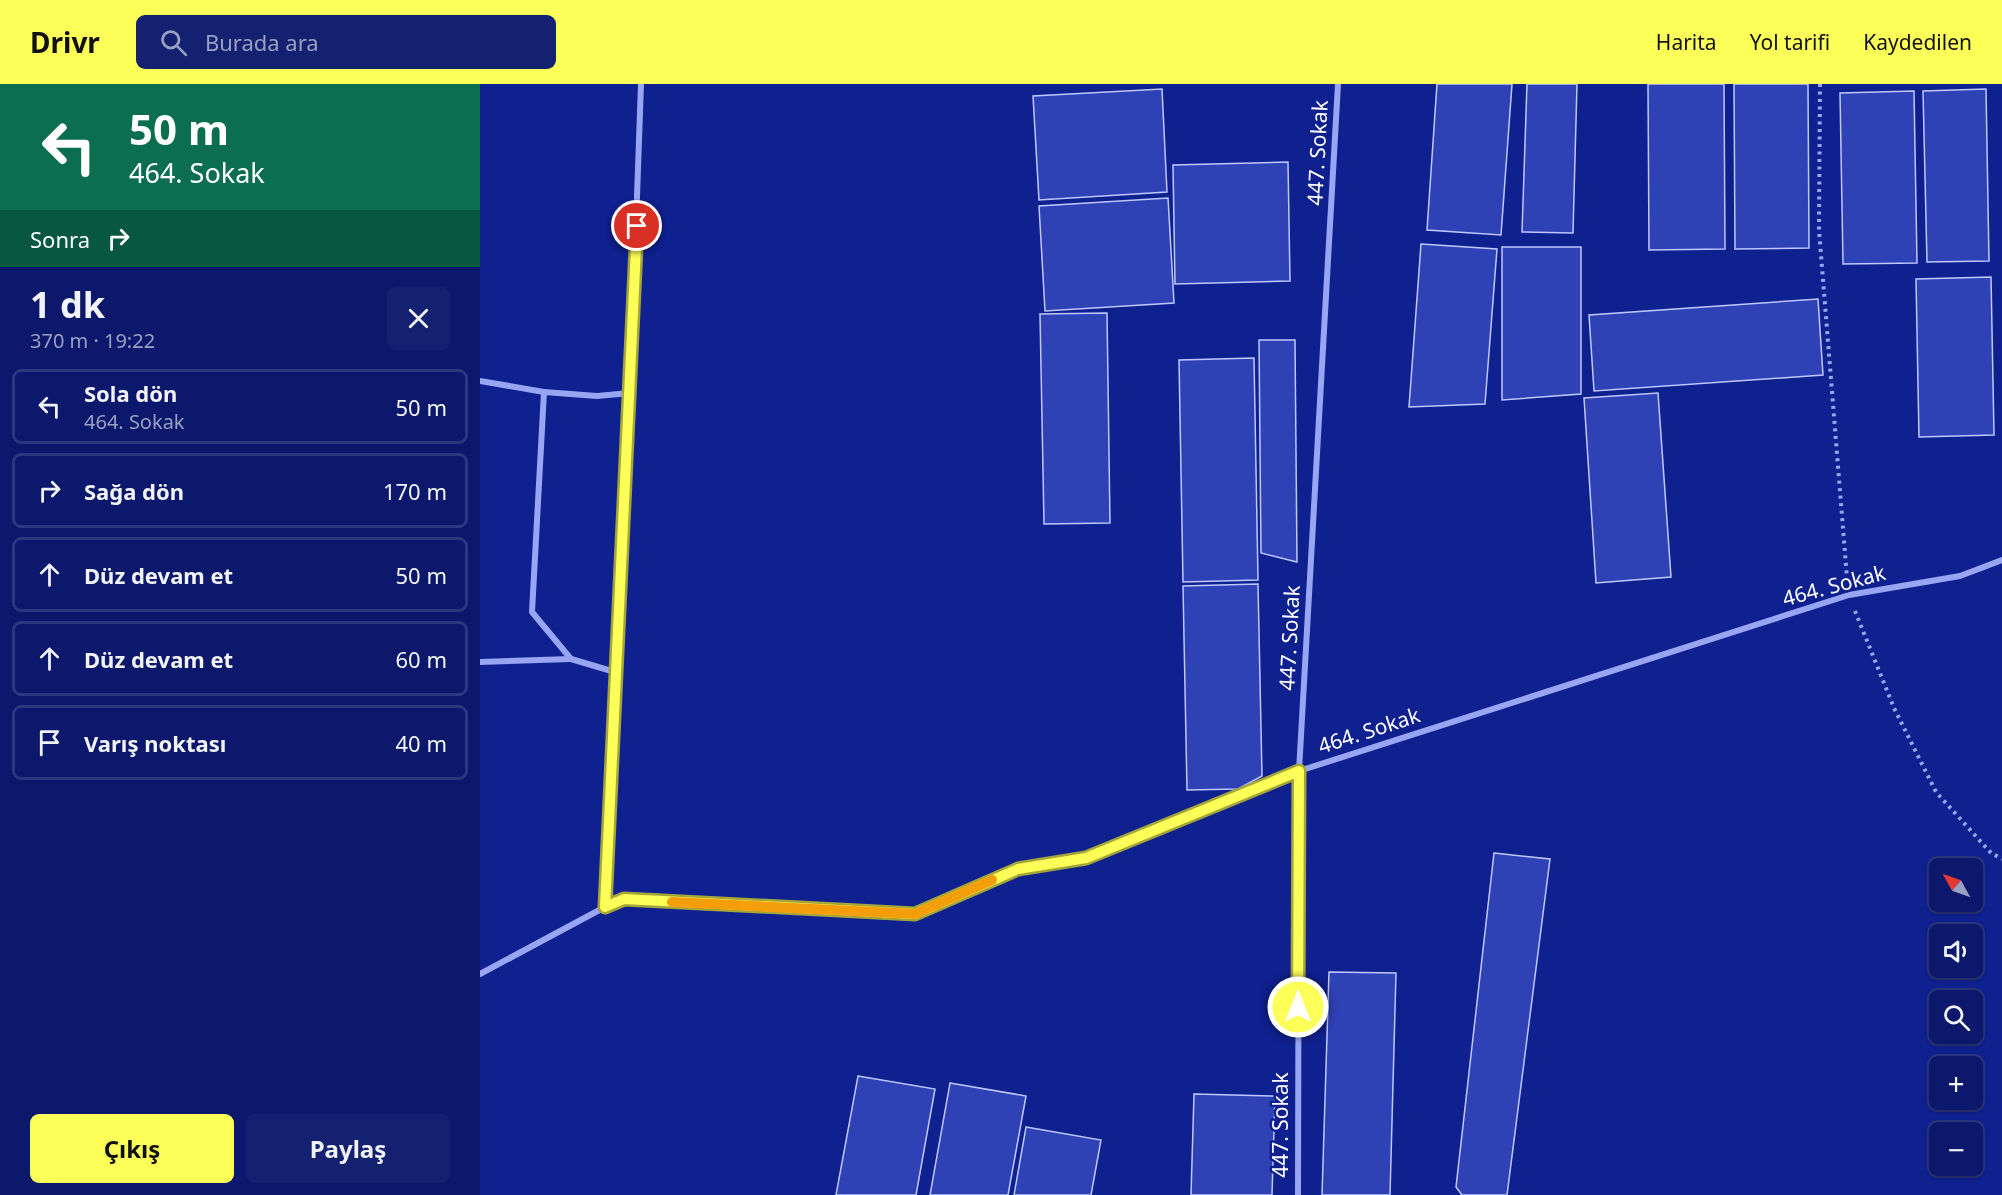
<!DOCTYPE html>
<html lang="tr">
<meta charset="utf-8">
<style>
body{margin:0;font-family:"Noto Sans",sans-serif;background:#142171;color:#f1f3f6;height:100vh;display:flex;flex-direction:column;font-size:22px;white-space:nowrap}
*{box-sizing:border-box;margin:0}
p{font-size:20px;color:#9aa0c1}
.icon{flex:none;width:33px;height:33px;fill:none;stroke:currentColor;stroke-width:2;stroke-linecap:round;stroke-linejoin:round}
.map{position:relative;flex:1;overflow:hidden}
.details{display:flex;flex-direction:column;background:#0b186b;width:480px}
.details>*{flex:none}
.top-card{background:#0b6e4f;color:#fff;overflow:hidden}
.needle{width:39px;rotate:310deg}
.tools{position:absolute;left:1449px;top:774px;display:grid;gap:12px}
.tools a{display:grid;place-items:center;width:54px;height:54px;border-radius:9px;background:#0b186b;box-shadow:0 2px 4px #0004,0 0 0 2px #2b377e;font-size:30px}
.pin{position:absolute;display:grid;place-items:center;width:51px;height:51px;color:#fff;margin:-26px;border:3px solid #fff;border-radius:50%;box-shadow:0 2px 6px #0007}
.me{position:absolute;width:66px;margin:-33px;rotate:0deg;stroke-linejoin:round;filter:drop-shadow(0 0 4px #0008)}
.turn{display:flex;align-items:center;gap:21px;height:126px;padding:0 30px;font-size:27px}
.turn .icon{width:78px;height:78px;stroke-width:2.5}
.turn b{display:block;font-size:42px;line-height:51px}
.then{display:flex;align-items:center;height:57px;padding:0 30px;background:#0003;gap:12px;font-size:22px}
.round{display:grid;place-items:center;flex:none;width:63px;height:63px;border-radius:9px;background:#142171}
.head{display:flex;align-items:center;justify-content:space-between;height:102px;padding:0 30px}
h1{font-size:36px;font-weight:700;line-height:45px}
.cta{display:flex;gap:12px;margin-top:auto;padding:12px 30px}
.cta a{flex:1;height:69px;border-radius:9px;background:#fdff59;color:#111;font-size:24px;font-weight:700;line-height:69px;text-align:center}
.cta a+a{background:#142171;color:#f1f3f6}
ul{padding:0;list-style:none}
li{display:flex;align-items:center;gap:18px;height:75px;margin:0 12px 9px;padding:0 18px;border:3px solid #2b377e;border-radius:9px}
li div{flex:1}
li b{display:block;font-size:22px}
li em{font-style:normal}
header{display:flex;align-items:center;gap:36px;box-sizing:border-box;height:84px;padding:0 30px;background:#fdff59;color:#111}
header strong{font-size:28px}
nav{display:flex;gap:33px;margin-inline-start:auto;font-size:21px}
.search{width:420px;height:54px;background:#142171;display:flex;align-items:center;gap:15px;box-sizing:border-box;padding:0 21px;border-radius:9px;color:#9aa0c1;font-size:22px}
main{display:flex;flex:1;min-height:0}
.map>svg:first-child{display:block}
.building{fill:#2e41b5;stroke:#bec8fe;stroke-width:1.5}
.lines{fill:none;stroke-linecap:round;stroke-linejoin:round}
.path{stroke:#97a5f3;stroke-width:4;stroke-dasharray:3 4.5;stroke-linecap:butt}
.street{stroke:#97a5f3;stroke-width:6}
.route-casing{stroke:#a4a63a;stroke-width:15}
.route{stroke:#fdff59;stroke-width:10}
.slow{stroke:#f59e0b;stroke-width:10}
.labels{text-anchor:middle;stroke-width:5;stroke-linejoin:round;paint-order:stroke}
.street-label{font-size:21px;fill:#fff;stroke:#0f208f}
</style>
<header>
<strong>Drivr</strong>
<div class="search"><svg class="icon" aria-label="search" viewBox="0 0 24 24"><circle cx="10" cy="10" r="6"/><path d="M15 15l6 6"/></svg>Burada ara</div>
<nav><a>Harita</a><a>Yol tarifi</a><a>Kaydedilen</a></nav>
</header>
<main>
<section class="details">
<div class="top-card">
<div class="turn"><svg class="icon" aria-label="left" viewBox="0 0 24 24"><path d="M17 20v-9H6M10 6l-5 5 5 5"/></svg><div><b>50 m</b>464. Sokak</div></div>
<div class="then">Sonra<svg class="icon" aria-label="right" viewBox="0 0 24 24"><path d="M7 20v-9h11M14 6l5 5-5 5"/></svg></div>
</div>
<div class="head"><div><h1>1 dk</h1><p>370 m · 19:22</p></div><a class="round"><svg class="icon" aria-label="close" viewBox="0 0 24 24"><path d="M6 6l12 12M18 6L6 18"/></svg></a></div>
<ul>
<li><svg class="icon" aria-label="left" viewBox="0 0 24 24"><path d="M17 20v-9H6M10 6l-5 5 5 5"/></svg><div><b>Sola dön</b><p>464. Sokak</p></div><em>50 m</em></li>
<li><svg class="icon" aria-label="right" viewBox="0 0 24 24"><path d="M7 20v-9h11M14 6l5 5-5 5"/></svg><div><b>Sağa dön</b></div><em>170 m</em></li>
<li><svg class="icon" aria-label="ahead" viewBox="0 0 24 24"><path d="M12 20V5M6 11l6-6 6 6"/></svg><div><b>Düz devam et</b></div><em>50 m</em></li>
<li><svg class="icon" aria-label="ahead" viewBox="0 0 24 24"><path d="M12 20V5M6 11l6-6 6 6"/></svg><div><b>Düz devam et</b></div><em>60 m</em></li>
<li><svg class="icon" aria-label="arrive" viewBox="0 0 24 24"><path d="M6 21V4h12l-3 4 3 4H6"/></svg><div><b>Varış noktası</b></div><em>40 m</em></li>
</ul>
<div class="cta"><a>Çıkış</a><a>Paylaş</a></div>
</section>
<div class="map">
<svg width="1522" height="1111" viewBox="0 0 1522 1111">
<rect width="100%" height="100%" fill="#0f208f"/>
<g class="building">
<polygon points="957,0 1032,0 1021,151 947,146"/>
<polygon points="1047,0 1097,0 1093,149 1042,148"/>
<polygon points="1168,0 1244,0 1245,165 1169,166"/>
<polygon points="1254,0 1328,0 1329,164 1255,165"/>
<polygon points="682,5 687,108 559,116 553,12"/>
<polygon points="1506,5 1509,177 1447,178 1443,7"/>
<polygon points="1434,7 1437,179 1363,180 1360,9"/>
<polygon points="808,78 810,197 695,200 693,81"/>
<polygon points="688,114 694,219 565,227 559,122"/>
<polygon points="941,160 1017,165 1005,320 929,323"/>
<polygon points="1022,163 1101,163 1101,310 1022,316"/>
<polygon points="1511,193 1514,351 1439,353 1436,195"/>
<polygon points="1338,215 1343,291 1114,307 1109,231"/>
<polygon points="627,229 630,439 564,440 560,230"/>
<polygon points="779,256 815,256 817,478 781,469"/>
<polygon points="774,274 778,496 703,498 699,276"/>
<polygon points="1178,309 1191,493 1116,499 1104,314"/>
<polygon points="778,500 782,692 758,705 707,706 703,502"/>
<polygon points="1014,769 1070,775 1027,1111 982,1111 976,1103"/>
<polygon points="849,888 916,889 910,1111 842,1111"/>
<polygon points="378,992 455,1005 436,1111 356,1111"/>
<polygon points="470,999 546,1012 528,1111 450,1111"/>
<polygon points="714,1010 795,1012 792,1111 711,1111"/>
<polygon points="546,1043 621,1056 611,1111 534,1111"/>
</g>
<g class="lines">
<g class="path">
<polyline points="1340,0 1339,146 1367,494"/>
<polyline points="1375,527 1414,624 1456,708 1511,769 1522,775"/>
</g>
<g class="street">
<polyline points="0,297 64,308"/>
<polyline points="0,578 91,575"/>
<polyline points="135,588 150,309"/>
<polyline points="125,823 135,588 91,575 52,528 64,308 117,312 150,309 161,0"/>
<polyline points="0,890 125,823 144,815 435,830 538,785 606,774 819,687 1369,511 1480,492 1522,476"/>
<polyline points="818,1111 819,687 858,0"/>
</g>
</g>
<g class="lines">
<g class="route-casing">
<polyline id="route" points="157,142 125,823 144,815 435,830 538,785 606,774 819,687 818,923"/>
</g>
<use href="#route" class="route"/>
<polyline class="slow" points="192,818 435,830 512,796"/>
</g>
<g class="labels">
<g class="street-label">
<text transform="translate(838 69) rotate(-87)" y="7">447. Sokak</text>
<text transform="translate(1354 502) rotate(-15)" y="7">464. Sokak</text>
<text transform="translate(810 554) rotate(-87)" y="7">447. Sokak</text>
<text transform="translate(889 647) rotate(-18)" y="7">464. Sokak</text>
<text transform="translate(801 1041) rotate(-90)" y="7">447. Sokak</text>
</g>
</g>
</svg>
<div class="tools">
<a><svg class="needle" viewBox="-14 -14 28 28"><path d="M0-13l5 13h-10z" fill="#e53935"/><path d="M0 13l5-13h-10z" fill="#9aa0c1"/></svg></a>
<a><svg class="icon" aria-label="sound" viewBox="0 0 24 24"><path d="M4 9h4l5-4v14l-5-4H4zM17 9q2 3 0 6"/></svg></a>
<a><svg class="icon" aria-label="search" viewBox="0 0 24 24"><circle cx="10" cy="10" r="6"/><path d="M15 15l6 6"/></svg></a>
<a>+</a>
<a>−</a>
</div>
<div class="pin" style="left:157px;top:142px;background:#d93025"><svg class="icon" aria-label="arrive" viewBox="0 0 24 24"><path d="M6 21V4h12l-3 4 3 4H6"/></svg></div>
<svg class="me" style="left:818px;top:923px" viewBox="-20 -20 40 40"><circle r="17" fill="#fdff59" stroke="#fff" stroke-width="3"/><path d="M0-11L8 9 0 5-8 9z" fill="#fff"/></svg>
</div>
</main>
